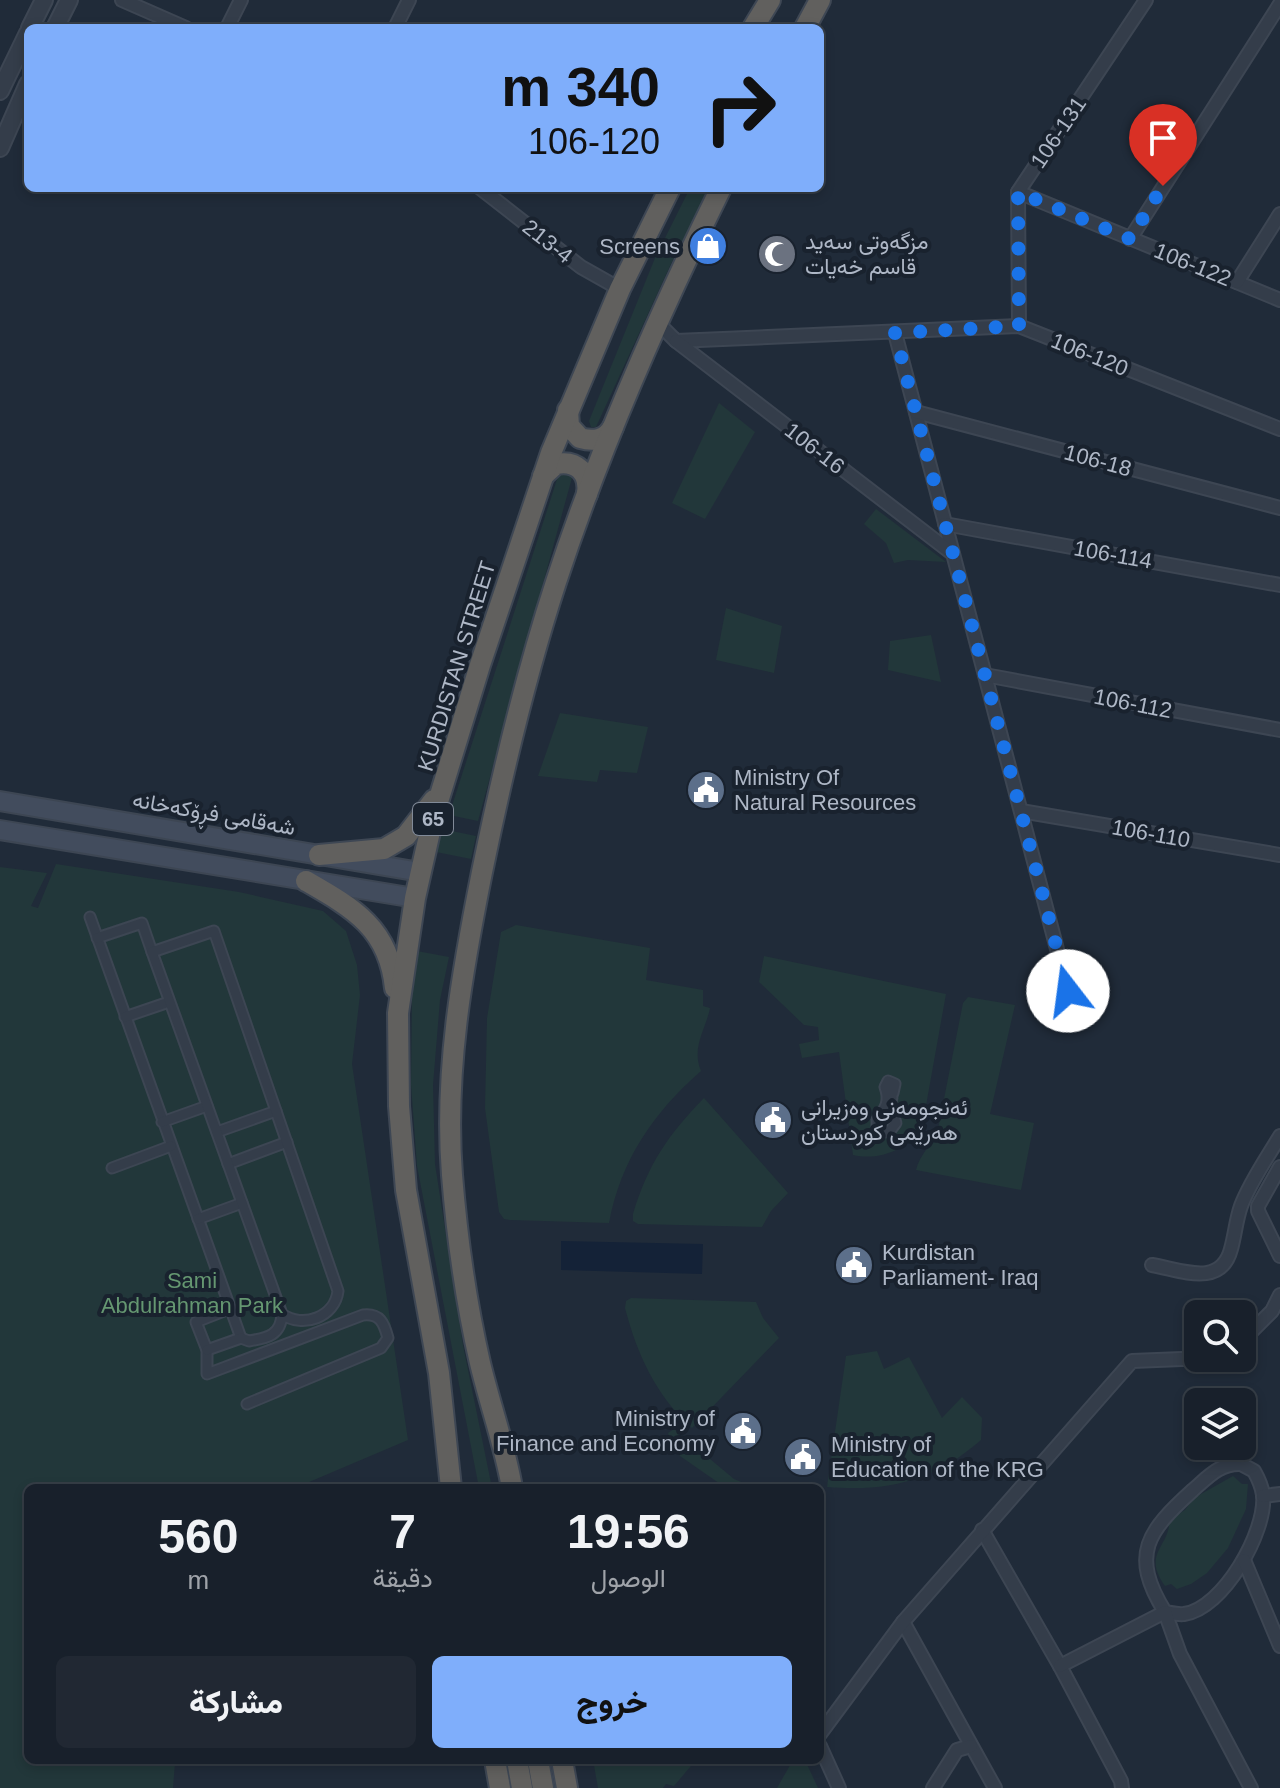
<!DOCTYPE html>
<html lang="ar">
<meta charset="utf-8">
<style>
body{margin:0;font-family:Helvetica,Vazirmatn,sans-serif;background:#212833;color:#f1f3f6;direction:rtl;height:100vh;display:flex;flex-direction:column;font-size:30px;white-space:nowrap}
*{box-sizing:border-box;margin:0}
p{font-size:26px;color:#9fa3a9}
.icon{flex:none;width:44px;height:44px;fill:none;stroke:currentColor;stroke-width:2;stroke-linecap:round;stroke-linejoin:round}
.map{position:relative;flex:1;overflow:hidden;direction:ltr}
.details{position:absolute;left:24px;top:1484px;width:800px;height:280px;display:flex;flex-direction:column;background:#18202b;border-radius:12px;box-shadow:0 4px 12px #0003,0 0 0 2px #363e47;direction:rtl}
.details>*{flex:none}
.top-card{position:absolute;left:24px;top:24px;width:800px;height:168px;border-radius:12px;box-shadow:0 4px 12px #0003,0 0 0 2px #363e47;direction:rtl;background:#7faefb;color:#111;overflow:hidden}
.controls{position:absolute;left:1184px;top:1300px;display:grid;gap:16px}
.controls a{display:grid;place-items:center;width:72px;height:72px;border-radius:12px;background:#18202b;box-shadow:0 4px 12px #0003,0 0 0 2px #363e47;font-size:40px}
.pin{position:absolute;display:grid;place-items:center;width:68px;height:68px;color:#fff;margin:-82px -34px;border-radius:50% 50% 50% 0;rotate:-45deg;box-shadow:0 0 8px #0007}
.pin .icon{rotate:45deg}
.me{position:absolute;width:88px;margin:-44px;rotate:345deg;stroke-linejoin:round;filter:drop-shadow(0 0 6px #0008)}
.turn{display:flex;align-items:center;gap:28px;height:168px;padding:0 32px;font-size:36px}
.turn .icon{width:104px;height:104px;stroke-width:2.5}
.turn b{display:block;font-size:56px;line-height:68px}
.eta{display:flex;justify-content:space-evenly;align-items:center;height:136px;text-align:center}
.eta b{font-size:48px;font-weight:800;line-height:56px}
.primary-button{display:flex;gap:16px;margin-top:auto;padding:16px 32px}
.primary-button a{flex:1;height:92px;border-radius:12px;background:#7faefb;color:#111;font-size:32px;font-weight:800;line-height:92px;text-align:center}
.primary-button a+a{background:#212833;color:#f1f3f6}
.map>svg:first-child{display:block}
.green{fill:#22373a}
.water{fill:#142237}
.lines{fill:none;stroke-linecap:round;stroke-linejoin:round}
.pedestrian-casing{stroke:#3d4653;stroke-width:13}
.minor-casing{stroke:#3d4653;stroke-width:16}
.tertiary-casing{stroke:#3d4653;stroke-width:20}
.secondary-casing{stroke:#3d4653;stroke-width:22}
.trunk-casing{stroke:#3e4754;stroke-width:24}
.pedestrian{stroke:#343d4a;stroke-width:9}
.minor{stroke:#343d4a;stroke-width:12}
.tertiary{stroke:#343d4a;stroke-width:16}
.secondary{stroke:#424c5d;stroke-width:18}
.trunk{stroke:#61605e;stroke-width:20}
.route{stroke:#1a73e8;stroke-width:14;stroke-dasharray:0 25.2}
.labels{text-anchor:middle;stroke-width:8;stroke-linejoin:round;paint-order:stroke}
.shield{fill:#19222e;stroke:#818a98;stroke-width:2}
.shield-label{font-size:20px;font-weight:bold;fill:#aeb7c6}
.street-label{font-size:22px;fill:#aeb7c6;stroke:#19222e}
.poi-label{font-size:22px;fill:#aeb7c6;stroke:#19222e;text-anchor:start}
.park-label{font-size:22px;fill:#659771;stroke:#19222e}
</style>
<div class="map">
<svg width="1280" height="1788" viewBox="0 0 1280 1788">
<rect width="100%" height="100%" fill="#202b39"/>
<g class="green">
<polygon points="690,188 710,188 670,266 596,427 591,427 589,421 655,258"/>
<polygon points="719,403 755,432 705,519 672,503"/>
<polygon points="560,470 573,474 478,821 449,815"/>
<polygon points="876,509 946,562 908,560 894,563 886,543 864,524"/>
<polygon points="726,608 782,626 774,673 716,660"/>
<polygon points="931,635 941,682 888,670 890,641"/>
<polygon points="560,713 648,727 637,773 600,770 597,782 538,776"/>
<polygon points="442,829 476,836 471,859 436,852"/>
<polygon points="56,864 239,892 323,911 346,931 357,965 360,995 352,1064 408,1440 295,1488 28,1488 28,1760 220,1760 219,1765 175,1763 173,1788 0,1788 0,867 47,873 31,906 38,908"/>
<path d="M516 925 650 948 646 980 703 990V1006L710 1008C706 1029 691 1047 701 1071 653 1113 621 1160 609 1223L510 1220 504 1219 499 1212 485 1108 487 1018 501 932Z"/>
<polygon points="417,951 449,957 440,1000 433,1085 435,1164 463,1345 492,1488 479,1488 417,1166 411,1085 412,994"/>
<path d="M764 956 946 994 922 1128C907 1150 879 1161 853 1155L839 1052 802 1058 799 1044 819 1040 818 1027 804 1025 759 982Z"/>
<path d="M968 997 1015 1005 990 1114 1034 1123 1021 1190 916 1170C920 1154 932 1145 938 1129L963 1003Z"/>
<path d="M704 1098 788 1193 771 1211 762 1227 638 1224 633 1221V1214C648 1164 668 1135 704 1098Z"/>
<path d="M631 1298 756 1302 763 1318 779 1338 692 1428C656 1396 637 1354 625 1308L626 1301Z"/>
<path d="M877 1351 884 1369 909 1357 942 1418 962 1397 982 1418 981 1440C934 1481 889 1492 827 1487L846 1356Z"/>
<polygon points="674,1429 734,1479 756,1488 726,1488 680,1456 671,1444 668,1433"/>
<path d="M1233 1476 1242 1484H1248L1246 1509 1228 1548 1207 1573 1191 1584 1177 1589 1171 1584 1165 1586C1141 1553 1171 1546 1169 1520L1185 1510 1194 1498Z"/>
<polygon points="593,1760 696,1760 674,1786 666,1784 663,1788 598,1788"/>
<polygon points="793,1760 805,1760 818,1788 777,1788"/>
</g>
<polygon class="water" points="561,1241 703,1244 702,1274 561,1270"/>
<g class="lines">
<g class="pedestrian-casing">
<g id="pedestrian">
<polyline points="90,917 241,1338"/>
<polyline points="97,938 142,923 152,952"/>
<polyline points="125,1017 169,1002"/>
<path d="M888 1081 895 1084 893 1093H889L892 1097 889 1114 894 1117 896 1123 889 1132H882L877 1127V1119C886 1108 890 1101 885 1087Z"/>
<polyline points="162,1122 207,1106"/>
<polyline points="217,1132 276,1111"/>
<polyline points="228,1164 287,1142"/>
<polyline points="112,1168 171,1146"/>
<polyline points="198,1219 242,1203"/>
<path d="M229 1309 196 1322 207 1350V1374L363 1315C380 1313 384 1323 388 1338L381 1348 247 1404"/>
<path d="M207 1350 241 1338 249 1341C268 1338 281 1335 282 1314 303 1329 335 1317 338 1291L214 931 152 952 282 1314"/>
</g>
</g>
<g class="minor-casing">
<g id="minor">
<polyline points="122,0 186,28"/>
<polyline points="227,28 241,0"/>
<polyline points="395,28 409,0"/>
<polyline points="480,188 581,267 620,289"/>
<polyline points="1018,192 1280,300"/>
<polyline points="1130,239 1280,4"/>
<polyline points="1237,282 1280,214"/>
<polyline points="658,323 676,341 1019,326 1280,429"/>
<polyline points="1019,326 1018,192 1146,0"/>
<polyline points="895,333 1068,991"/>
<polyline points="676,341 953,554"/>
<polyline points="916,412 1280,508"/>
<polyline points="945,524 1280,585"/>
<polyline points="985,675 1280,730"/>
<polyline points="1021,811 1280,855"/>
<polyline points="1280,1167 1258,1206 1258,1211 1280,1256"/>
<path d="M1152 1265C1181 1270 1221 1288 1231 1249 1235 1235 1236 1220 1241 1206 1250 1182 1267 1158 1280 1136"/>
<polyline points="1242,1341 1272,1311 1280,1295"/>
<path d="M1241 1464 1254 1471C1258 1478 1262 1487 1263 1495 1267 1531 1223 1609 1184 1614 1179 1615 1171 1613 1165 1612 1129 1554 1148 1531 1193 1490 1208 1477 1220 1463 1241 1464Z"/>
<polyline points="1263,1496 1280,1494"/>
<polyline points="982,1530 1060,1666 1121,1781 1122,1788"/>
<polyline points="1244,1560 1280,1646"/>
<polyline points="903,1622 995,1788"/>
<polyline points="1060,1666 1165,1612 1180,1654 1251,1788"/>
<polyline points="820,1734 903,1622 1132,1361 1207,1358"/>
<polyline points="820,1746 839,1788"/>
<polyline points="933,1788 957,1750 971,1746"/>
</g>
</g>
<g class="tertiary-casing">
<g id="tertiary">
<polyline points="30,28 44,0"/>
<polyline points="55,28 69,0"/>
<polyline points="0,91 28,33"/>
<polyline points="0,148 28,84"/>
</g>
</g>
<g class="secondary-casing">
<g id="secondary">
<polyline points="0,801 420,872"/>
<polyline points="0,830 415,898"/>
</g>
</g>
<g class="trunk-casing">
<g id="trunk">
<polyline points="753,28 770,0"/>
<polyline points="805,28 820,0"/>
<path d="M568 410 569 426 580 438C594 442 606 440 613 427"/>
<path d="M543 476 556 464C577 460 590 473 587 494"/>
<polyline points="319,855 384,849 406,836 434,800"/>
<path d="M306 881C353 908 389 928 395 988"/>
<polyline points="451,1488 439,1373 406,1190 399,1106 398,1013 415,898 433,818 480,665 551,453 620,289 670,188"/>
<path d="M512 1488C505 1446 490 1405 480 1363 466 1302 457 1237 452 1175 444 1072 462 972 482 872 502 774 525 677 556 582 600 447 658 316 721 188"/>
<polyline points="495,1760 500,1788"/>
<polyline points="517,1760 522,1788"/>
<polyline points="538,1760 543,1788"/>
<polyline points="562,1760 567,1788"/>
</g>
</g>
<use href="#pedestrian" class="pedestrian"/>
<use href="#minor" class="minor"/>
<use href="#tertiary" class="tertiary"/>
<use href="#secondary" class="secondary"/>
<use href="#trunk" class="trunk"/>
</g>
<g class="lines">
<polyline class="route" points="1068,991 895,333 1019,326 1018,192 1130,239 1163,186"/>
</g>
<defs>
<g id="shop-disc" transform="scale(2)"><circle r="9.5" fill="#3f7fe0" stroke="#19222e"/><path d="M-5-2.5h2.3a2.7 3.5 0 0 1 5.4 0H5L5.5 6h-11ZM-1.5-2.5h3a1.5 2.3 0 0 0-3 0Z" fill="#fff"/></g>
<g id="mosque-disc" transform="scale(2)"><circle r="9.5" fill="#6b7280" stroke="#19222e"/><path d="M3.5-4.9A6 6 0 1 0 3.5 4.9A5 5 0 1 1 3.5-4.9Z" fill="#fff"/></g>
<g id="civic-disc" transform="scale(2)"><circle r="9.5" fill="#5c6f8a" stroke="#19222e"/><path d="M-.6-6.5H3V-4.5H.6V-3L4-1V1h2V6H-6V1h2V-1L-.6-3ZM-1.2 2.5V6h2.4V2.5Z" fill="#fff"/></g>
</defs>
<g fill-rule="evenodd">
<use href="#shop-disc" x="708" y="246"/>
<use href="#mosque-disc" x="777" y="254"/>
<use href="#civic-disc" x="706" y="790"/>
<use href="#civic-disc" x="773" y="1120"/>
<use href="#civic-disc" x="854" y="1265"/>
<use href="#civic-disc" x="743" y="1431"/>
<use href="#civic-disc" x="803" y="1457"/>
</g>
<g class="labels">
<rect class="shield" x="413" y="803" width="40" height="32" rx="6"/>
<g class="shield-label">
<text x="433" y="826">65</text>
</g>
<g class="street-label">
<text transform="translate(1058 132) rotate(-56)" y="8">106-131</text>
<text transform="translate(548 241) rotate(38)" y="8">213-4</text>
<text transform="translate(1193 264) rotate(22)" y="8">106-122</text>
<text transform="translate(1090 354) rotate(22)" y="8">106-120</text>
<text transform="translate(815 448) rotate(38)" y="8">106-16</text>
<text transform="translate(1098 460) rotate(15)" y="8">106-18</text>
<text transform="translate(1113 554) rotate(10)" y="8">106-114</text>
<text transform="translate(456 666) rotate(-73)" y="8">KURDISTAN STREET</text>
<text transform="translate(1133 703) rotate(11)" y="8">106-112</text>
<text transform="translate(214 813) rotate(10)" y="8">شەقامی فڕۆکەخانە</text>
<text transform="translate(1151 833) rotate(10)" y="8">106-110</text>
</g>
<g class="poi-label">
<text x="805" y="249">مزگەوتی سەید<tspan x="805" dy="25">قاسم خەیات</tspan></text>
<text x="680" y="254" text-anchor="end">Screens</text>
<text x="734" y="785">Ministry Of<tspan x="734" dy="25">Natural Resources</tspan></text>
<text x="801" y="1115">ئەنجومەنی وەزیرانی<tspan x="801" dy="25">هەرێمی کوردستان</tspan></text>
<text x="882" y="1260">Kurdistan<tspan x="882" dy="25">Parliament- Iraq</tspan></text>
<text x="715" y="1426" text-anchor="end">Ministry of<tspan x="715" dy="25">Finance and Economy</tspan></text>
<text x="831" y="1452">Ministry of<tspan x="831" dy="25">Education of the KRG</tspan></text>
</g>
<g class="park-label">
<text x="192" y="1288">Sami<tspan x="192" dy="25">Abdulrahman Park</tspan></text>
</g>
</g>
</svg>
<div class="controls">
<a><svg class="icon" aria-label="search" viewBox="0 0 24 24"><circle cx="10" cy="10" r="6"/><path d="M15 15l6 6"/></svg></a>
<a><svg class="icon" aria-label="layers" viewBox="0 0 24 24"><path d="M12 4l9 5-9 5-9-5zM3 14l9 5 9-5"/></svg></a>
</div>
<div class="pin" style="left:1163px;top:186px;background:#d93025"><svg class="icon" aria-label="arrive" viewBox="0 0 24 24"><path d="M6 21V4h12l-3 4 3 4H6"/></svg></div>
<svg class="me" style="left:1068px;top:991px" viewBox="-20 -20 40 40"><circle r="19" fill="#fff"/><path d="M0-13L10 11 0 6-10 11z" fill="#1a73e8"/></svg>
<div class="top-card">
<div class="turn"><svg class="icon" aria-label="right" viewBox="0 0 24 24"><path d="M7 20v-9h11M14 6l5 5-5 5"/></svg><div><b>340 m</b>106-120</div></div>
</div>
<section class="details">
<div class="eta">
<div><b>19:56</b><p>الوصول</p></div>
<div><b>7</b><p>دقيقة</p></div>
<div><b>560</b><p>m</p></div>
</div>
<div class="primary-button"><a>خروج</a><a>مشاركة</a></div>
</section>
</div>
